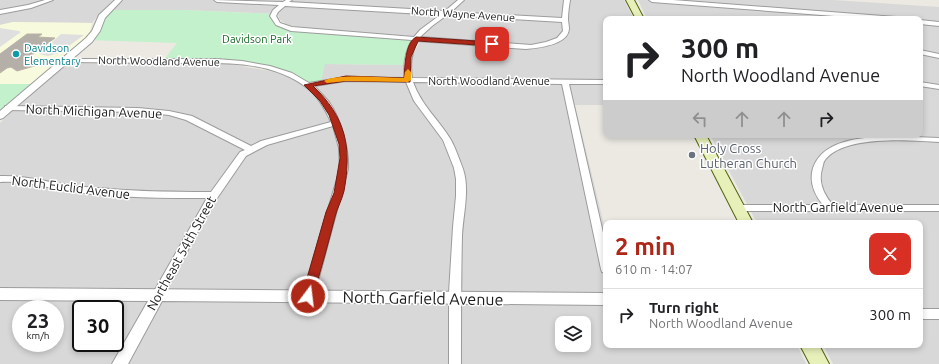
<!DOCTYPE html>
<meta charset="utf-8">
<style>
body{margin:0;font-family:Ubuntu,sans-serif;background:#f2f2f2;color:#202124;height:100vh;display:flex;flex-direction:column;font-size:15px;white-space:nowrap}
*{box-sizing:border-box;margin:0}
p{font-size:13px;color:#757577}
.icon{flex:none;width:22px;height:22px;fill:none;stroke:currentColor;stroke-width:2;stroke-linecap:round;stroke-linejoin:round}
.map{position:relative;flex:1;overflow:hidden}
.sheet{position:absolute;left:603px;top:220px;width:320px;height:128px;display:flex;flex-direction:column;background:#fff;border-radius:8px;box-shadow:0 2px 6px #0003}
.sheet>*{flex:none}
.banner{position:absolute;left:603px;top:16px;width:320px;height:122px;border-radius:8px;box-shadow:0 2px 6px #0003;background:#fff;color:#202124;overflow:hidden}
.buttons{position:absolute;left:555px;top:316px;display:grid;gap:8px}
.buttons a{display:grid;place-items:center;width:36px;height:36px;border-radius:8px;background:#fff;box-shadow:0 2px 6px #0003;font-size:20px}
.speed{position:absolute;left:12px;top:300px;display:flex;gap:8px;font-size:20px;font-weight:700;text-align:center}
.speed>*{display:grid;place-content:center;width:52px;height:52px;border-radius:50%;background:#fff;box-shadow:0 2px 6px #0003;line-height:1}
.speed small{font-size:10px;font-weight:400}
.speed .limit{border:2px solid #111;border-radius:6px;background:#fff;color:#111}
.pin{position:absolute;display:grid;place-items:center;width:34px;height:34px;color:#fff;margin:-17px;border-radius:8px;box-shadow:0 2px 6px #0006}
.me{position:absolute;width:44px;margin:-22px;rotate:15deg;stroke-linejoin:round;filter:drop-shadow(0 0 3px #0008)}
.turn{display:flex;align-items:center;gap:14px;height:84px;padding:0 12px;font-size:18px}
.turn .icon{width:52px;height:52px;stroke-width:2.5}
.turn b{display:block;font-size:28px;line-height:34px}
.lanes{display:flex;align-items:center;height:38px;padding:0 12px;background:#0003;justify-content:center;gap:20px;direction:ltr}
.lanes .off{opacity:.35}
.round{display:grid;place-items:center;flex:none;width:42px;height:42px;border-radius:8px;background:#f2f2f2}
.head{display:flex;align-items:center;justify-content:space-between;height:68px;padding:0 12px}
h1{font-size:24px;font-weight:600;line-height:30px;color:#ae2818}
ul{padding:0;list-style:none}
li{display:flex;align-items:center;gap:12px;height:52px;padding:0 12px;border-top:1px solid #e0e0e0}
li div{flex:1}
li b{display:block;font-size:15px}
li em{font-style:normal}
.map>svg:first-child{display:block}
.residential{fill:#d9d8d8;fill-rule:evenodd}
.education{fill:#f7fadc}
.park{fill:#c2f1cb}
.parking{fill:#dfdfdf}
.building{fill:#b4afa8;stroke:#bbb2a6}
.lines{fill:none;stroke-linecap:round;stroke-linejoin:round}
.minor-casing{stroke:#9c9c9c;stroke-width:2}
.tertiary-casing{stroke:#9c9c9c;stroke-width:2}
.secondary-casing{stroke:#516311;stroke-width:2}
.minor{fill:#fff;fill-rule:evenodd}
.tertiary{fill:#fff;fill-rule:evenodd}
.secondary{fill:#e8f0ba;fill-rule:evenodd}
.route{fill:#ae2818;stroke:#711a10}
.slow{fill:#f59e0b}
.culture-dot{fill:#0f9aa8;stroke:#fff;stroke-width:1.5}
.worship-dot{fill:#6b7280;stroke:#fff;stroke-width:1.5}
.labels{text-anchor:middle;stroke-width:3;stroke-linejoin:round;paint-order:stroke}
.far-street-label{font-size:11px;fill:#1b1b1b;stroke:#fff}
.far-park-label{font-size:11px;fill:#186a28;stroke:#fff}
.far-culture-label{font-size:11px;fill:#0d838f;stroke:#fff;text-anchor:start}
.street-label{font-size:13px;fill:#1b1b1b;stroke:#fff}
.worship-label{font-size:13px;fill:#5b616d;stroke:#fff;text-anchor:start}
.near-street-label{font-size:16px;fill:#1b1b1b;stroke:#fff}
</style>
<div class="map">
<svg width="939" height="364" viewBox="0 0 939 364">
<rect width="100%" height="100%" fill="#ebe9e2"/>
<g class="residential">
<path d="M0 0H624L634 19H606V105H575L606 233V345H797L806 364H0V123L23 100 66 62 230 64 280 73 292 79 325 64 413 65 412 56 423 37 300 28 286 24 279 19 278 14 183 10 102 11 92 23 13 22 0 25ZM21 309H55V343H21ZM81 309H115V343H81ZM562 323H584V345H562Z"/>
<polygon points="638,0 833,0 939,7 939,364 833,364 823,345 920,345 920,223 757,223 710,135 920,135 920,19 647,19"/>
</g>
<polygon class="education" points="13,22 92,23 89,35 84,42 32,84 0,84 0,25"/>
<g class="park">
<polygon points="109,10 183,10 274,14 274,19 286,27 416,39 408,65 325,64 321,82 308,85 276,69 233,62 163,61 177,43 89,40"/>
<polygon points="0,84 32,84 0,110"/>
</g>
<g class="parking">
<polygon points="0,28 19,31 21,32 0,47"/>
<polygon points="61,34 84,35 59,53 48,56 39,54"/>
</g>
<polygon class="building" points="27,34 42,34 38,37 55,38 29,57 41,64 17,71 11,67 7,68 0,73 0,54"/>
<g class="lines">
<g class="minor-casing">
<g id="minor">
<polygon points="45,0 53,0 31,8 0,14 0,10 28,5"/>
<path d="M214 0 283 2 286 0H292L289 2 445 11 458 0H464L451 12 562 18 564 0H570C569 6 568 13 568 19 568 22 569 25 569 29 568 45 538 48 526 49L418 41C411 52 410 64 412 78L606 80V84H569L606 246V273L602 272 601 269 562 84 413 82C421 105 439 120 451 140 456 149 459 159 463 169 470 190 463 214 462 236 461 278 461 321 461 364H449V293L453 227 456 196V179L454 168 443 140 414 101 406 82 346 81 314 86C319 91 324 96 329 102 341 119 349 148 348 169L314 296 312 299 308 301 304 299 302 296 340 169 339 148 333 126 267 145 246 156 211 207 162 298 158 300 154 298 152 295 207 198C163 198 119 198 76 192 50 189 26 180 0 182V176C26 175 50 183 76 186 121 191 166 192 211 192L240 152 245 150 186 120 169 115 138 112 5 110V106H8L138 108 169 111 192 116 251 146 261 141 331 122C325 109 318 96 307 88 269 58 214 63 169 63 135 63 100 62 66 62L64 61V59H217L242 61 270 66 292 73 309 83 346 77 405 78C403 64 405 52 412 40L291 31 276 25 270 16 273 10 279 5 217 2ZM285 6 440 15 420 30 414 37 292 27 280 23 276 16 278 12ZM447 15 562 22 563 31 557 38 546 42 531 45 420 37 432 26Z"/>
<polygon points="649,0 673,0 896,17 899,19 874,19 652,2"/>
<polygon points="920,20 939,22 939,26 920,24"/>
<polygon points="920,50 939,54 939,58 920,54"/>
<polygon points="920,82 939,85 939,89 920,86"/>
<path d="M888 136 939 138V142C911 140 843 135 825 160 823 162 823 166 822 169 818 182 824 195 833 205H939V211H738L735 210 733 208 735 206 738 205H823C814 194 809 181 813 168 823 139 862 138 888 136Z"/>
<rect x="920" y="309" width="19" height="10"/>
</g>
</g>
<g class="tertiary-casing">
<g id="tertiary">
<polygon points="115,0 122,0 105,18 100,31 92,42 3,118 0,119 0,111 86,38 92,31 99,15"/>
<polygon points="0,288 606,293 606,305 162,301 128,364 112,364 148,301 0,300"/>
</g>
</g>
<g class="secondary-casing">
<g id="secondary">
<polygon points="626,0 634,0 644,19 636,19"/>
<polygon points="694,135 706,135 753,223 739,223"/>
<polygon points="800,345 819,345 829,364 810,364"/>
</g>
</g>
<use href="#minor" class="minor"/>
<use href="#tertiary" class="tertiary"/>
<use href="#secondary" class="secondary"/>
</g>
<path class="route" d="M416 37 492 42 495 44 492 46 418 41 411 57 410 82 346 81 313 86C346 117 352 148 344 191 342 200 337 208 335 217 328 244 321 270 313 296L312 300H304L302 296 326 212 334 193 340 158 339 144 329 115 320 101 304 85 346 76 404 78C405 66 405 43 416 37Z"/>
<path class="slow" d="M408 69 411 72V80L408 82 346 81 327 83 324 81C334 73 389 78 404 78L405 72Z"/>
<circle class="culture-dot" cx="16" cy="54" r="4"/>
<circle class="worship-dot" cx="692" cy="155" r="4"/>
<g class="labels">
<g class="far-street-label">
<text transform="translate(463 14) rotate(4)" y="4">North Wayne Avenue</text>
<text transform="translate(159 61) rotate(1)" y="4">North Woodland Avenue</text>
<text x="489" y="85">North Woodland Avenue</text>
</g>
<g class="far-park-label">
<text x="257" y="43">Davidson Park</text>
</g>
<g class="far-culture-label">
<text x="24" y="52">Davidson<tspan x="24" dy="13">Elementary</tspan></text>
</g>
<g class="street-label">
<text transform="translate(94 111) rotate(2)" y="5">North Michigan Avenue</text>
<text transform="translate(71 187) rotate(7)" y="5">North Euclid Avenue</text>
<text x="838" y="212">North Garfield Avenue</text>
<text transform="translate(181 253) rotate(-61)" y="5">Northeast 54th Street</text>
</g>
<g class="worship-label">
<text x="700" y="153">Holy Cross<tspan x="700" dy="15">Lutheran Church</tspan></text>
</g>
<g class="near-street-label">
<text transform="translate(423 298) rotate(1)" y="6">North Garfield Avenue</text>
</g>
</g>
</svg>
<div class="buttons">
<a><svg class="icon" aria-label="layers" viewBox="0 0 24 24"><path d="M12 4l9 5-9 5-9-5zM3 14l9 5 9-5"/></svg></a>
</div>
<div class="speed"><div>23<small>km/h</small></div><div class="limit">30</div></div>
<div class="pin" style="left:492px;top:44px;background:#d93025"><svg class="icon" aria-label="arrive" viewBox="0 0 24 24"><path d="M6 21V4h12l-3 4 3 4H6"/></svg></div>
<svg class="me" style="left:308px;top:296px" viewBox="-20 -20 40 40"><circle r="17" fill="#ae2818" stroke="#fff" stroke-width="3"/><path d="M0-11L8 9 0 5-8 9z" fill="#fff"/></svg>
<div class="banner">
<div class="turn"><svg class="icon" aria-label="right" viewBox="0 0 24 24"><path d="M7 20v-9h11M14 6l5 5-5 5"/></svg><div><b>300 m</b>North Woodland Avenue</div></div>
<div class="lanes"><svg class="icon off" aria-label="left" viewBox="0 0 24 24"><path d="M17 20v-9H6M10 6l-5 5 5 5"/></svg><svg class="icon off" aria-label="ahead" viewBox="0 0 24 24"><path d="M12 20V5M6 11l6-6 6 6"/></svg><svg class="icon off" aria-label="ahead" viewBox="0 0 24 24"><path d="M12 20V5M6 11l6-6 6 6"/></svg><svg class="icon" aria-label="right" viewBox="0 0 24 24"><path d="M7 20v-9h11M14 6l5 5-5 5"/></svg></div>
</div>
<section class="sheet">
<div class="head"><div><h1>2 min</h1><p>610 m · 14:07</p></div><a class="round" style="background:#d93025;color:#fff"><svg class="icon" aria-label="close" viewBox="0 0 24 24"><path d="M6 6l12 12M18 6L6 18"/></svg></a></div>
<ul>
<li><svg class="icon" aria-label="right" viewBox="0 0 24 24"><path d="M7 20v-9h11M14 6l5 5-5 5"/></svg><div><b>Turn right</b><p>North Woodland Avenue</p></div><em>300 m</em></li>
</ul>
</section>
</div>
